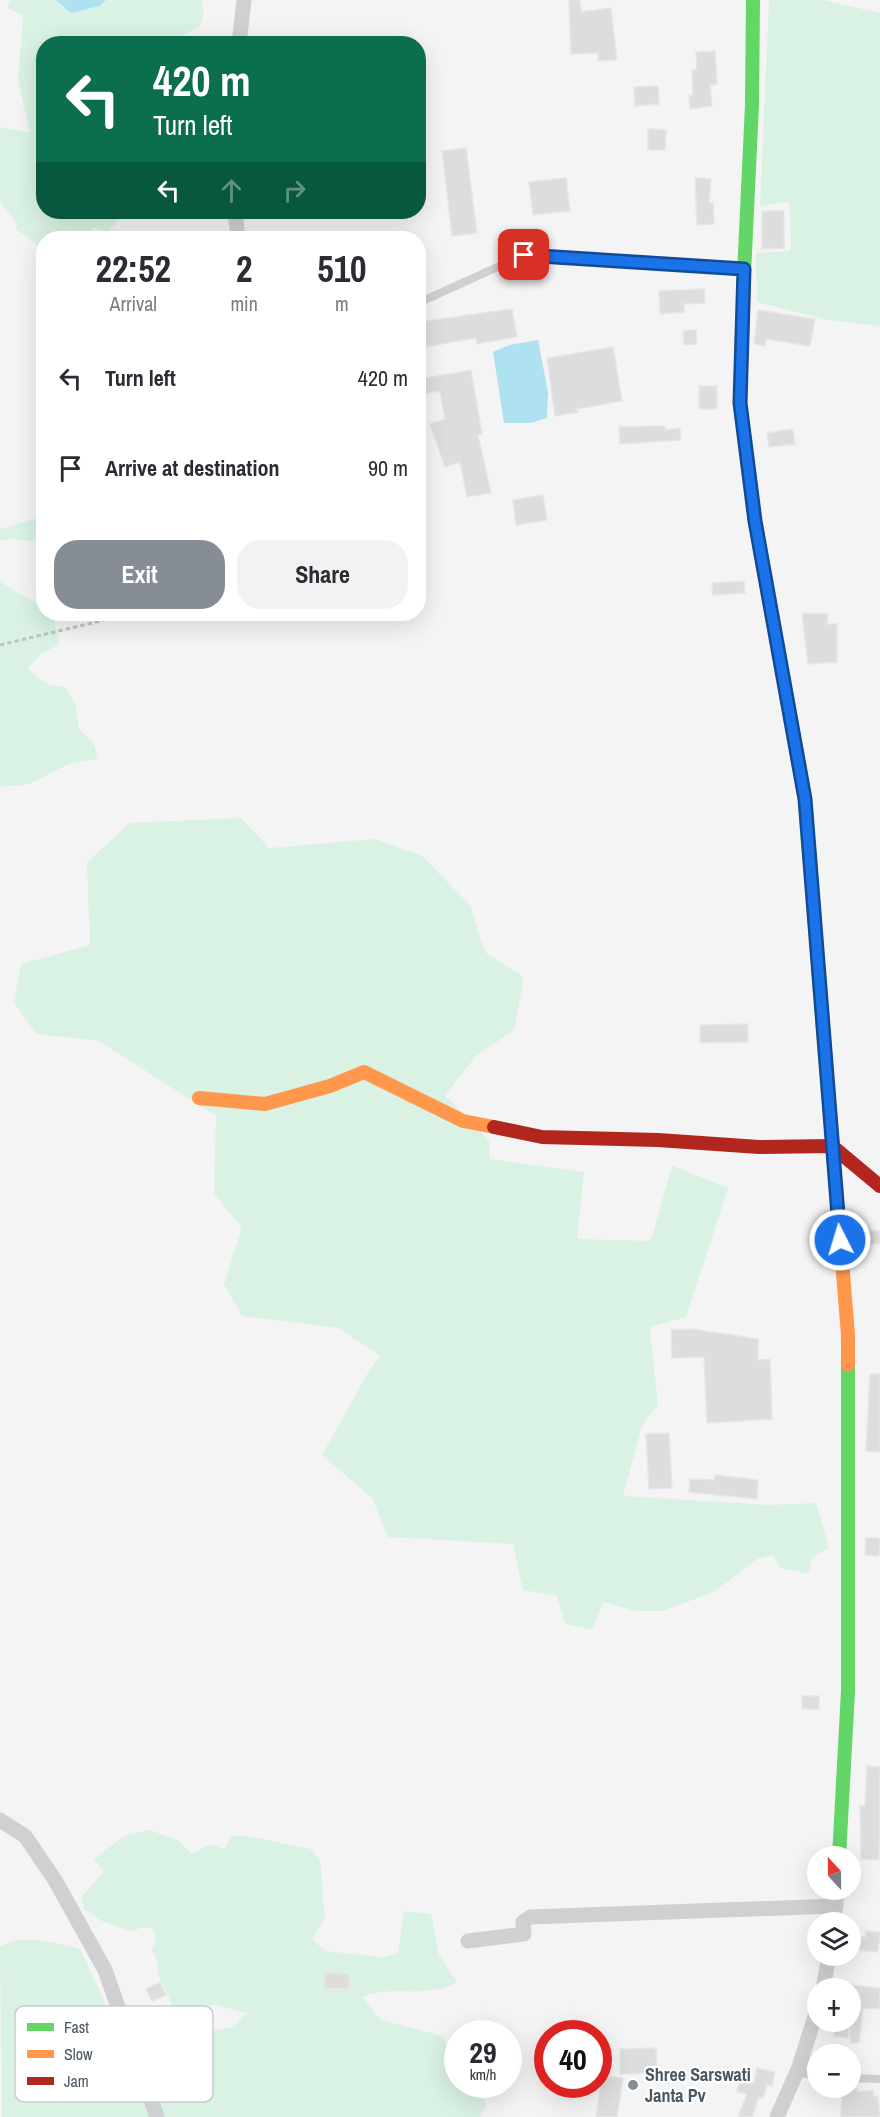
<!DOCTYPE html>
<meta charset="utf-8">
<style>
body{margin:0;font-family:"Archivo Narrow",sans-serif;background:#f2f2f3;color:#2b2b33;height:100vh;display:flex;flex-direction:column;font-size:22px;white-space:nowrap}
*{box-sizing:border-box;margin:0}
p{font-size:20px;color:#7c7c81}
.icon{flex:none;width:33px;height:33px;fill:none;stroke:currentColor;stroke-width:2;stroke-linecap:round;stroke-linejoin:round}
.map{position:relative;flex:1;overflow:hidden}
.side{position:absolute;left:36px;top:231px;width:390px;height:390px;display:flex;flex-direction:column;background:#fff;border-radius:24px;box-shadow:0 6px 24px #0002}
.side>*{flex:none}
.banner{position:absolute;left:36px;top:36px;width:390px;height:183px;border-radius:24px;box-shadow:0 6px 24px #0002;background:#0b6e4f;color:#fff;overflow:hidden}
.needle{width:39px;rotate:338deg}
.buttons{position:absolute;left:807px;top:1846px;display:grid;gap:12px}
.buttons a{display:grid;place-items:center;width:54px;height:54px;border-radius:50%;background:#fff;box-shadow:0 6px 24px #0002;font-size:30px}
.speed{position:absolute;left:444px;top:2020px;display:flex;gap:12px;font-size:30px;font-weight:700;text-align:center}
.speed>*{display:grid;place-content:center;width:78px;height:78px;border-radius:50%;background:#fff;box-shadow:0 6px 24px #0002;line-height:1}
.speed small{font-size:15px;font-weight:400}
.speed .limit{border:9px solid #d22;background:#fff;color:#111}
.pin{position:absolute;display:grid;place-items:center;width:51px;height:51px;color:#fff;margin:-26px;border-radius:12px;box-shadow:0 3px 9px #0006}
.me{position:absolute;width:66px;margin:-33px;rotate:355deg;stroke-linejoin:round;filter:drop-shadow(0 0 4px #0008)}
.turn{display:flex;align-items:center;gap:21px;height:126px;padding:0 18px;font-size:27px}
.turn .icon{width:78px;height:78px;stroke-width:2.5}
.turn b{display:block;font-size:42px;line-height:51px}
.lanes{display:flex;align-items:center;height:57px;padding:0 18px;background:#0003;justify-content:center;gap:30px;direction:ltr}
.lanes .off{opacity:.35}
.eta{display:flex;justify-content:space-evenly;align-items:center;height:102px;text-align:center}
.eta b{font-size:36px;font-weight:700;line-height:42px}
.cta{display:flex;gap:12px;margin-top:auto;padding:12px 18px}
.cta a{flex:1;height:69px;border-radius:24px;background:#868d94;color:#fff;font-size:24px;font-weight:700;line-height:69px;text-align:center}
.cta a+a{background:#f2f2f3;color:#2b2b33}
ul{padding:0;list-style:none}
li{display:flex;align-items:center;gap:18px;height:90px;padding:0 18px}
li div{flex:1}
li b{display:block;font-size:22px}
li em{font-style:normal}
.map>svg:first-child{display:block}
.green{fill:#d9f2e3}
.water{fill:#aee2f0}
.building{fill:#ddddde;stroke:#e5e6e7;stroke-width:1.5}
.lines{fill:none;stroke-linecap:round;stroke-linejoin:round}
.path{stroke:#bcc7c4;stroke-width:3;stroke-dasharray:4.5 3;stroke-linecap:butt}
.lane{stroke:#ced0d2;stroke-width:8}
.street{stroke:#ced0d2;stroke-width:15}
.fast{stroke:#63d668;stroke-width:14}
.slow{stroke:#ff974d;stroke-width:14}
.jam{stroke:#b3261e;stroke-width:14}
.route-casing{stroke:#114b97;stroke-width:15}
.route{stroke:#1a73e8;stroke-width:10}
.poi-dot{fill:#868d94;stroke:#fff;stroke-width:2}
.labels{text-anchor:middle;stroke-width:4.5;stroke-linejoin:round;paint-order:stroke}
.poi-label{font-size:18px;font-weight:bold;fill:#4a5661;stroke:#fff;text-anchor:start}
.key{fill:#fff;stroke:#c9ccd0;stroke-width:1.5}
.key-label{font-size:16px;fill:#4a5661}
</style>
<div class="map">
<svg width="880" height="2117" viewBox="0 0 880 2117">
<rect width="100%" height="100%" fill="#f4f4f4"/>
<g class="green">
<polygon points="11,0 56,0 71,13 100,6 106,0 201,0 204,12 200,26 168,43 44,44 44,212 116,212 117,221 108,232 92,227 90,238 44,238 43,249 16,229 17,224 0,201 0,127 30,133 18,79 23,16 7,8"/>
<polygon points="769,0 823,0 880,13 880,326 828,320 757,302 756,253 791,251 789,202 760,206"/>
<path d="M37 518H43V540C28 543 14 536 0 541V529Z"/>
<path d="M0 582 43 607 44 614H53L59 644 40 655 27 669 49 685 64 687 75 703 79 730 93 742 98 759C89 761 78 761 70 764 38 776 40 788 0 786Z"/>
<polygon points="241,818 269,848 375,839 422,856 470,905 485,952 524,977 514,1030 477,1055 445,1095 489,1141 490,1159 584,1172 577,1239 651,1241 672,1166 728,1188 686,1317 650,1327 658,1405 642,1426 623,1496 769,1505 816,1503 829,1548 812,1558 809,1574 780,1568 773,1555 757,1559 714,1592 662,1611 636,1611 603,1602 592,1630 565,1624 557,1596 523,1590 513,1544 388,1537 372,1498 322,1455 370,1369 381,1356 338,1328 242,1316 224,1284 242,1228 214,1193 216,1116 99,1041 37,1034 14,1003 21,964 90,945 87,862 130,823"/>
<path d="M150 1830 178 1840 192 1854 210 1844 224 1849 232 1836H248L311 1849 320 1860 325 1919 312 1939 325 1951 382 1957 398 1953 404 1911 431 1914 439 1955 457 1982C425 2000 392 1984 362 1997L381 2020 443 2036 457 2071 458 2085H474L487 2104 480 2117H2L0 1946C26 1934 54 1943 80 1949L119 2032 70 2057 66 2087 96 2092 116 2091 154 2071 187 2063 200 2033 233 2027 247 2013 216 2005 174 2009 158 1974 156 1957 151 1950 156 1941 153 1929 142 1927 131 1932 102 1921 84 1909 81 1897 104 1872 94 1859 124 1836Z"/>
</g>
<g class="water">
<polygon points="56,0 106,0 100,6 71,13"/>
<polygon points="538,340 548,392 547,418 531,423 504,423 493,352 509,345"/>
</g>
<g class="building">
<polygon points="569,0 580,0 581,12 611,8 617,60 598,61 598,53 571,54"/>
<polygon points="715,51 717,84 710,85 712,106 690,109 689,95 693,95 692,70 697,69 696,52"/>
<polygon points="658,86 659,104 635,106 634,87"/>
<polygon points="648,129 666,130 665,150 648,150"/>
<polygon points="466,148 477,233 452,236 442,151"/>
<polygon points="566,178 570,211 533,215 529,182"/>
<polygon points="695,178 711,179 709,203 713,202 714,224 697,225"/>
<polygon points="762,211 784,211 784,248 762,249"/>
<polygon points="704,289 705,303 684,304 685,312 660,314 659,291"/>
<polygon points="512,309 517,337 477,344 476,338 418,348 418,322"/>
<polygon points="758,310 815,319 810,346 766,339 765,346 754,344"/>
<polygon points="696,330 697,344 684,345 683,331"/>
<polygon points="613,347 622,401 577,409 578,412 555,416 547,358"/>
<polygon points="471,370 482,434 478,435 491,493 467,497 460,462 445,467 430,424 445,419 440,391 422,394 420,379"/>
<rect x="699" y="386" width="18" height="23"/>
<polygon points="665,426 665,430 680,428 681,440 620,444 619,427"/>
<polygon points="793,429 795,444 769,447 767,433"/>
<polygon points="543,495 547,520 516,525 513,500"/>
<polygon points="744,581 745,593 713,595 712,583"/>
<polygon points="802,613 828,614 827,624 837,624 837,662 808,664"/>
<polygon points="748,1024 748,1042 700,1043 700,1025"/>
<rect x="864" y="1231" width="16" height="13"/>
<polygon points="692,1329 758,1339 758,1360 770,1359 772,1419 707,1423 704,1357 672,1358 671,1330"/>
<polygon points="870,1374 880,1374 880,1452 866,1451"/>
<polygon points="669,1433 672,1488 649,1489 646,1434"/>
<polygon points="715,1475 758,1480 757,1499 689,1492 690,1479 714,1480"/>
<polygon points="866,1538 880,1538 879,1556 865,1555"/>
<rect x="802" y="1696" width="17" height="13"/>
<polygon points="867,1766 880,1767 879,1860 861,1859 860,1805 865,1806"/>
<polygon points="866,1931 880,1932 878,1952 858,1950 860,1936 866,1937"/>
<polygon points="325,1973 349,1974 349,1989 324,1988"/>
<polygon points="160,1982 166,1995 152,2001 146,1989"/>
<polygon points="850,1985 880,1988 880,2009 863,2008 859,2043 850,2043"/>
<polygon points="835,2022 849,2022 848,2038 834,2036"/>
<polygon points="656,2048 657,2073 620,2074 620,2049"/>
<polygon points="757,2068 775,2072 772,2086 767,2084 763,2098 759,2097 752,2117 738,2117 747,2094 737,2092 740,2080 754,2083"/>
<polygon points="602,2076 623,2078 617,2117 596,2117"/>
<polygon points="842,2088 857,2089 857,2092 873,2090 874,2097 878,2096 880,2117 841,2117"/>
</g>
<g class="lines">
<polyline class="path" points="0,645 129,614"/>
<g class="lane">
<polyline points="418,303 524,255 743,269"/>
<polyline points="797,2072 818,2076"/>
<polyline points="850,2078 880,2079"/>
</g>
<g class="street">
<polyline points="239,44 244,0"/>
<polyline points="235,212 238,238"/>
<polyline points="0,1820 25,1836 55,1880 105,1970 157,2117"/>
<polyline points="834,1923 837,1890"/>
<polyline points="468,1941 524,1934 523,1922 530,1917 836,1906"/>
<polyline points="823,1989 829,1956"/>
<polyline points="777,2117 799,2067 818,2007"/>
</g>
<g class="fast">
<polyline points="744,274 752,105 753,0"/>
<polyline points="796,749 805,799 823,1027"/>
<polyline points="839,1857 848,1691 848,1365"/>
</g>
<g class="slow">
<polyline points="744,274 740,403 755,521 796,749"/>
<polyline points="823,1027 848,1335 848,1365"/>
<polyline points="199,1098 265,1104 330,1086 364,1072 463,1121 494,1127"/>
</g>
<polyline class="jam" points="494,1127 542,1137 658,1140 759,1147 832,1146 880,1186"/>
</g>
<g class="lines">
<g class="route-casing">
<polyline id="route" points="524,255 744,269 740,403 755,521 805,799 840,1240"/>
</g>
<use href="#route" class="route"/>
</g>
<circle class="poi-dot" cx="633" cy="2085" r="6"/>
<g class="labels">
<g class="poi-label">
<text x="645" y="2081">Shree Sarswati<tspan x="645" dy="21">Janta Pv</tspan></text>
</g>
</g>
<rect x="15" y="2006" width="198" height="96" rx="9" class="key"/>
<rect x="27" y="2023" width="27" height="8" fill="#63d668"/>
<rect x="27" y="2050" width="27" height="8" fill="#ff974d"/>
<rect x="27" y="2077" width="27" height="8" fill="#b3261e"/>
<g class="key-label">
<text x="64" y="2033">Fast</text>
<text x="64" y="2060">Slow</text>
<text x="64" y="2087">Jam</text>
</g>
</svg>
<div class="buttons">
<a><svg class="needle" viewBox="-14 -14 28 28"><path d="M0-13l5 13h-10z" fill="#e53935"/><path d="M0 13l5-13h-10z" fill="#7c7c81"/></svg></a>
<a><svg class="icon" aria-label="layers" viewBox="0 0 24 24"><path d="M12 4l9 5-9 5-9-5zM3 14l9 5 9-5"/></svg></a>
<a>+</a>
<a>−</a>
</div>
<div class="speed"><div>29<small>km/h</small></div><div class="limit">40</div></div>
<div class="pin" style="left:524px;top:255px;background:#d93025"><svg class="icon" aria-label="arrive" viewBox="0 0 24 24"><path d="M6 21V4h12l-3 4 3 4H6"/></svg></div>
<svg class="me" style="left:840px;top:1240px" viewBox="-20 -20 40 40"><circle r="17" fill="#1a73e8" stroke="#fff" stroke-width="3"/><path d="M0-11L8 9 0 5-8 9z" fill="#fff"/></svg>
<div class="banner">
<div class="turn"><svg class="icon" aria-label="left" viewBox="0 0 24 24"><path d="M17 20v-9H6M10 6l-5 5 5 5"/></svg><div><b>420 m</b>Turn left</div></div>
<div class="lanes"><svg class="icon" aria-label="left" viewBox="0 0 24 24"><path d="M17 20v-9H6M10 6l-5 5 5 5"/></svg><svg class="icon off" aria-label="ahead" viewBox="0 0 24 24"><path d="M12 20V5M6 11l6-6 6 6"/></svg><svg class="icon off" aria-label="right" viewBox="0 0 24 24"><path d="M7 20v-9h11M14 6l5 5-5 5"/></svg></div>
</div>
<section class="side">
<div class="eta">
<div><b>22:52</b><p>Arrival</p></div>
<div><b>2</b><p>min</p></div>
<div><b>510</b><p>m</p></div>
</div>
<ul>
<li><svg class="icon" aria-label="left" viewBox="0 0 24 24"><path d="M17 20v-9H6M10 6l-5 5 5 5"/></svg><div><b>Turn left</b></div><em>420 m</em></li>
<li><svg class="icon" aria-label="arrive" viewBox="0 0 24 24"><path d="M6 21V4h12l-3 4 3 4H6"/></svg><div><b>Arrive at destination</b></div><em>90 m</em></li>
</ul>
<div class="cta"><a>Exit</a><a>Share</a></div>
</section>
</div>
